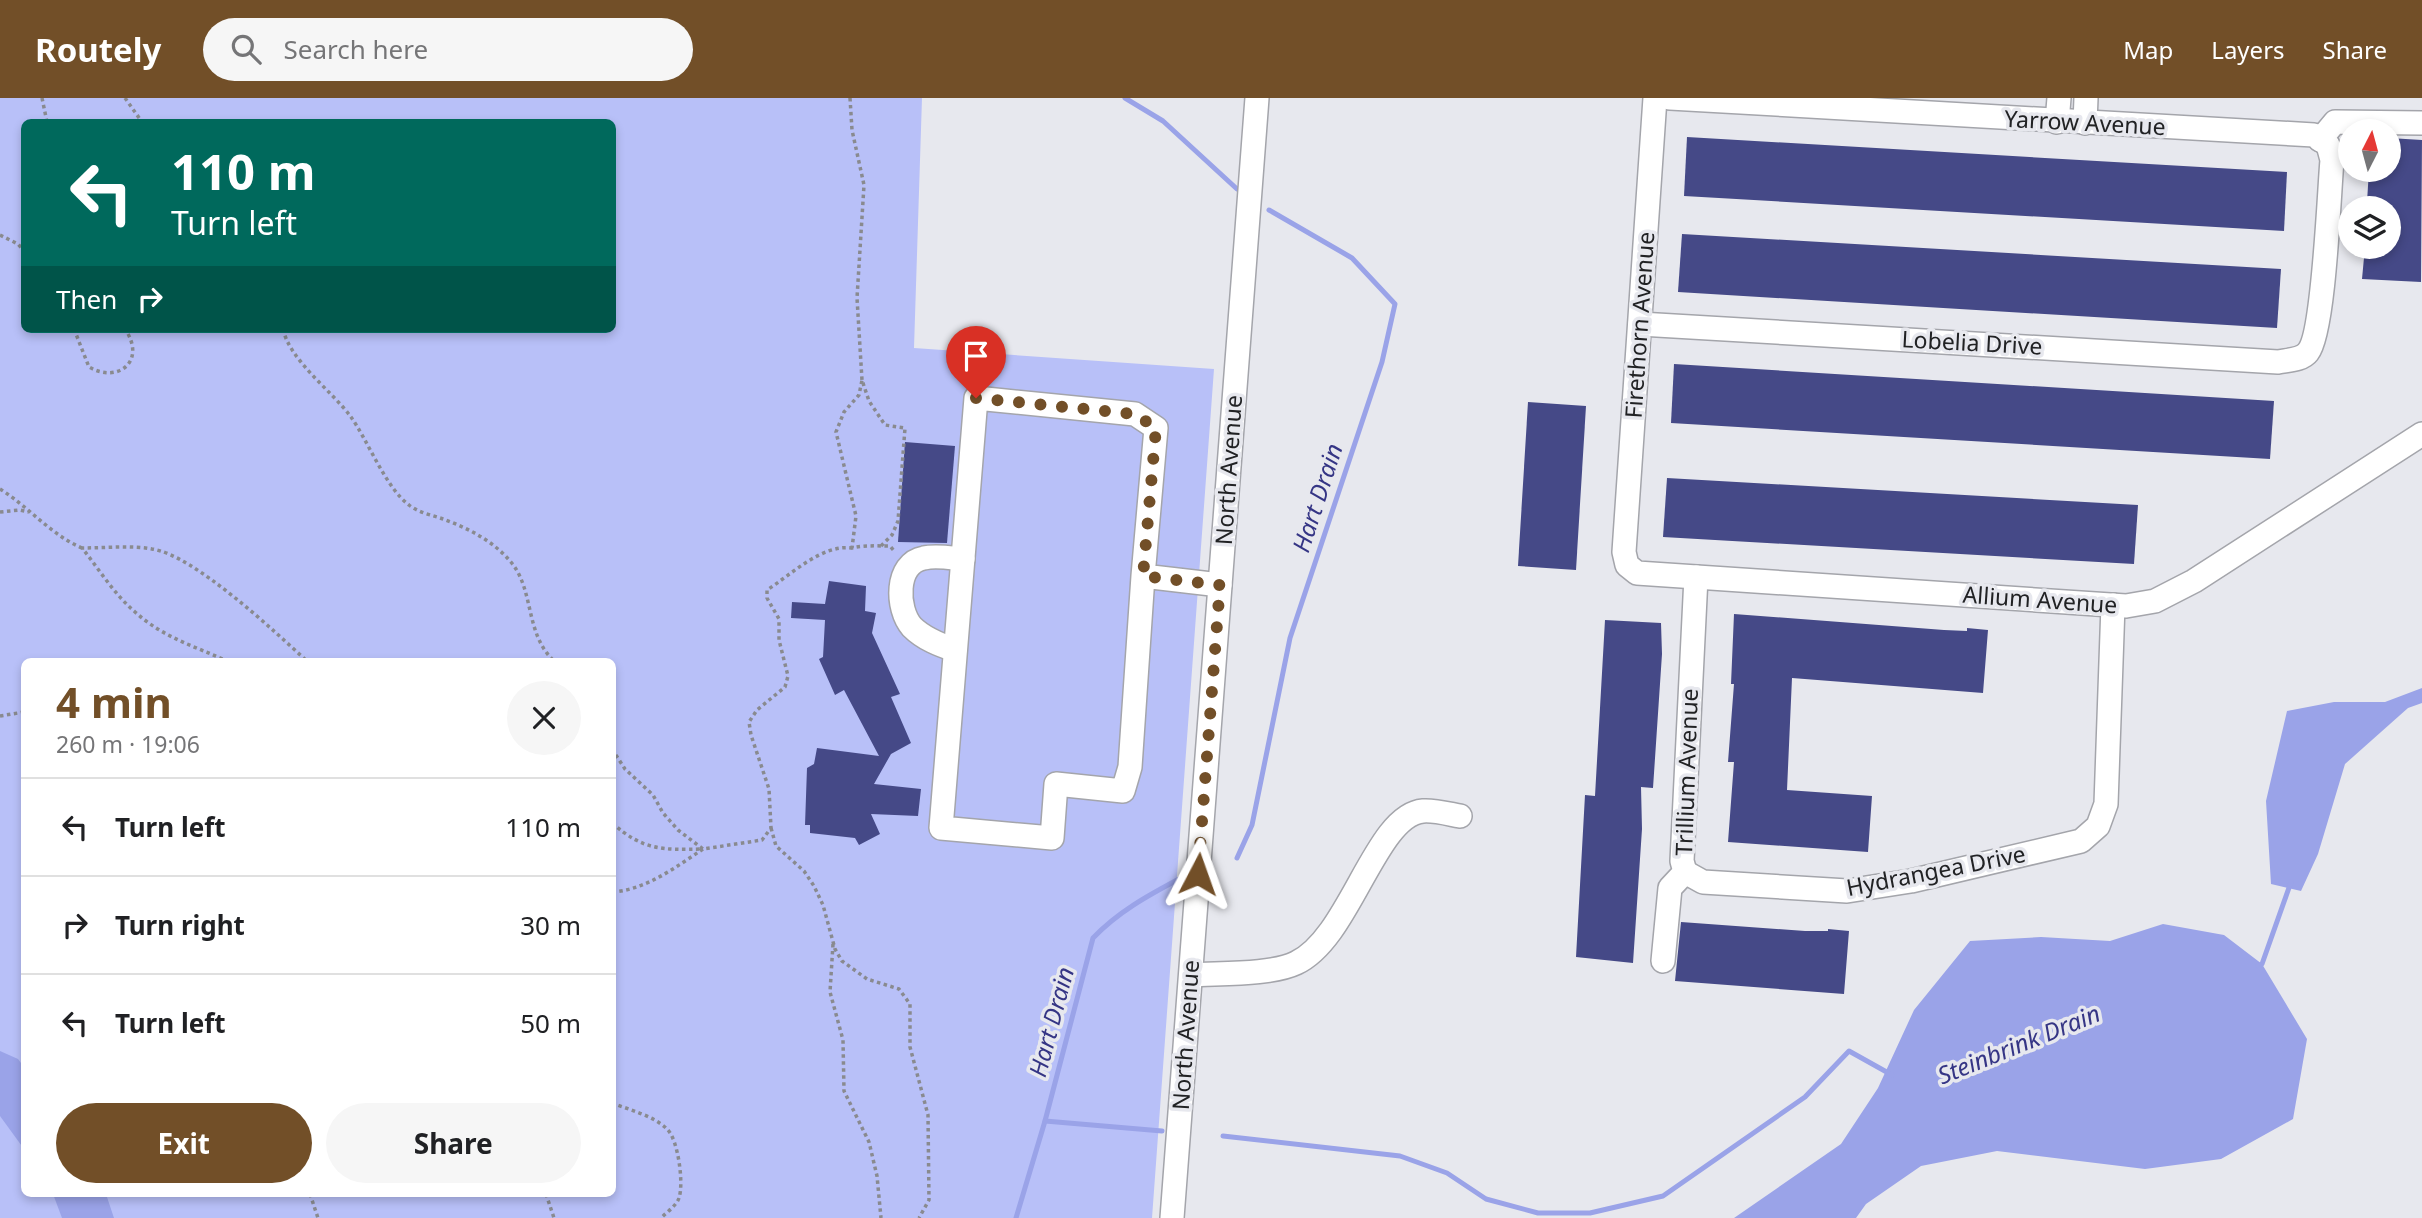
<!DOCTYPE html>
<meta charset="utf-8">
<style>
body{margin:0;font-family:"Noto Sans",sans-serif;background:#f6f6f6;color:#202124;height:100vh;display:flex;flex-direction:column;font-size:26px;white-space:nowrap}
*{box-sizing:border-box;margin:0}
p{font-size:23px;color:#757577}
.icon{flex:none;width:38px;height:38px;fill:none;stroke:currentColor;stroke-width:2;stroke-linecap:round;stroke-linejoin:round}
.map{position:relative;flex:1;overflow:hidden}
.drawer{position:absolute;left:21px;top:560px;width:595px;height:539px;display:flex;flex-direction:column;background:#fff;border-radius:10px;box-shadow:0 4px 10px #0003}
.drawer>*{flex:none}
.top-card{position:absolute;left:21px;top:21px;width:595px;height:214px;border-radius:10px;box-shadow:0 4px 10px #0003;background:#00695c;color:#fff;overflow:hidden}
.needle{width:46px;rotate:6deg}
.tools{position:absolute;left:2338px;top:21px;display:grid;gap:14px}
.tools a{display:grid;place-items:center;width:63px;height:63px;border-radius:50%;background:#fff;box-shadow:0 4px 10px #0003;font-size:35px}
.pin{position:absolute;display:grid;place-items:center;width:60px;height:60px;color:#fff;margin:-72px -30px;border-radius:50% 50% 50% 0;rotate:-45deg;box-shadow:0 0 7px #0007}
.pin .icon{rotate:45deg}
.me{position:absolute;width:77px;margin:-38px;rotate:4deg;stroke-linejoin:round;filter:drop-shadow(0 0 5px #0008)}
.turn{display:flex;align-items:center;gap:24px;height:147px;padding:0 35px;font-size:32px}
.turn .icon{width:91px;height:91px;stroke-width:2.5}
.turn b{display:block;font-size:49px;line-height:60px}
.then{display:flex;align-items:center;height:66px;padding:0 35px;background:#0003;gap:14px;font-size:26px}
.round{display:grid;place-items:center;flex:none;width:74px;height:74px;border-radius:37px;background:#f6f6f6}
.head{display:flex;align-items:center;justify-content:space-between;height:119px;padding:0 35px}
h1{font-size:42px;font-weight:700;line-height:52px;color:#724f28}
.cta{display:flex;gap:14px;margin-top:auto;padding:14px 35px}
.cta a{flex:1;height:80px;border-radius:42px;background:#724f28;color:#fff;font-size:28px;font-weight:700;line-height:80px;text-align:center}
.cta a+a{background:#f6f6f6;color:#202124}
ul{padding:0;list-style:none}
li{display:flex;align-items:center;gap:21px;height:98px;padding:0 35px;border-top:2px solid #e0e0e0}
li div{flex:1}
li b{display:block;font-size:26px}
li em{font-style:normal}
header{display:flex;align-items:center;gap:42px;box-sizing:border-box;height:98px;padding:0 35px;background:#724f28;color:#fff}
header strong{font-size:33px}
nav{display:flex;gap:38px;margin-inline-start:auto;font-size:24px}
.search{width:490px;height:63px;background:#f6f6f6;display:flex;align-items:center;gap:18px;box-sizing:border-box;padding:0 24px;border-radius:38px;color:#757577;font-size:26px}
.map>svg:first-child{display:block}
.green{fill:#b8c0f8;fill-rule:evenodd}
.water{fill:#9aa3e8}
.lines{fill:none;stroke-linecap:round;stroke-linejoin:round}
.stream{stroke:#9aa3e8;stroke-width:5}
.building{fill:#454987}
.minor-casing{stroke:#a4a5ab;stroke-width:26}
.path{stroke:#898a8f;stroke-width:3.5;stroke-dasharray:3.5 3.5;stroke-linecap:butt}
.minor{stroke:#fff;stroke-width:23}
.route{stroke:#724f28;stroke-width:12;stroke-dasharray:0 21.6}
.labels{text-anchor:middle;stroke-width:7;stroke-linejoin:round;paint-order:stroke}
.street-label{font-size:23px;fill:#212224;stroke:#e7e8ee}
.water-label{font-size:24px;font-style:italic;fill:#353585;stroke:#e7e8ee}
</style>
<header>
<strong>Routely</strong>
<div class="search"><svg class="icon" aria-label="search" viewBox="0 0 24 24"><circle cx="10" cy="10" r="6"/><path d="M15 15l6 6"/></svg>Search here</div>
<nav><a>Map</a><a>Layers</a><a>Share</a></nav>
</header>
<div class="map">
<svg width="2422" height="1120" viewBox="0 0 2422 1120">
<rect width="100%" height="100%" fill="#e7e8ee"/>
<path class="green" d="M0 0H922L914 250 1214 271 1152 1120H0ZM24 24H612V231H24ZM24 564H612V1096H24Z"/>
<g class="water">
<polygon points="2422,590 2422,605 2408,610 2345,666 2318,756 2301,793 2271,786 2266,703 2287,613 2334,604 2385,604"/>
<polygon points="2163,826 2224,837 2262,866 2307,941 2293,1021 2221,1061 2145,1071 1997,1053 1921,1068 1866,1106 1856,1120 1734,1120 1841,1046 1878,990 1914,912 1970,843 2041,839 2110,843"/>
<polygon points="0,953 18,961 24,969 24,1051 0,1018"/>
<polygon points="53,1096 106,1096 114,1120 62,1120"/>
</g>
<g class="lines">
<g class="stream">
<polyline points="1125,0 1163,23 1237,91"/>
<polyline points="1237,760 1252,727 1290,540 1382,264 1395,206 1352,160 1269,112"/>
<polyline points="2258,868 2262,866 2291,784"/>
<polyline points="1045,1023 1162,1033"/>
<polyline points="1223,1038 1400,1058 1447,1075 1486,1101 1538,1115 1590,1115 1663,1098 1805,999 1849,953 1892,977"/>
<path d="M1016 1120 1045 1023 1093 840C1118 814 1147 798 1179 781"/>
</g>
</g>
<g class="building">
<polygon points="1687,39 2287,74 2284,133 1684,98"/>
<polygon points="2389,40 2422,42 2421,184 2362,181 2365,149 2389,149 2389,110 2384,110 2384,105 2367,104 2369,72 2389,72"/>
<polygon points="1682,136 2281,171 2277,230 1678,194"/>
<polygon points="1674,266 2274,303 2270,361 1671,325"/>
<polygon points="1528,304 1586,308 1576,472 1518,468"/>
<polygon points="905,344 955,348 947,445 898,444"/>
<polygon points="1667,380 2138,407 2134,466 1663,439"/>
<polygon points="829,483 866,488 865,513 876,515 872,535 900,596 891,599 911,645 891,656 874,686 921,691 918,718 871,716 880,736 859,747 855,740 810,735 810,727 805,727 807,670 814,666 817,650 879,658 844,592 835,597 819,561 823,559 825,522 791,520 792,504 825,506"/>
<polygon points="1734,516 1944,532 1967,533 1967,530 1988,532 1983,595 1792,580 1787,692 1872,698 1868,754 1728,744 1734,664 1728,664 1734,586 1731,586"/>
<polygon points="1605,522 1661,525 1662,556 1653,690 1641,689 1642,731 1633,865 1576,859 1585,697 1595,698"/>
<polygon points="1681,824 1805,833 1828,833 1828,831 1849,833 1844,896 1675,883"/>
</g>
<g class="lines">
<g class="minor-casing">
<g id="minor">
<polyline points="1655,0 1624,454 1627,467 1637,475 2126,508 2155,503 2194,483 2422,336"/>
<polyline points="2057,24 2059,0"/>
<polyline points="2085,25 2086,0"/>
<polyline points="2320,42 2335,24 2422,25"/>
<path d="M1640 226 2278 264C2288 262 2302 262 2308 254 2324 235 2329 95 2332 62L2328 47 2314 37 1670 0"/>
<polyline points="1143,478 1130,669 1123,693 1056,686 1052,740 941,730 976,300 1135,316 1156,330 1143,478 1220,487"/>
<path d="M955 552C940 547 924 541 912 529 896 511 895 465 924 460 936 457 951 460 963 461"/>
<polyline points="1685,774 1703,784 1847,793 1911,783 2081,743 2098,728 2106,706 2113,507"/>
<polyline points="1663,863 1670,790 1685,774 1682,763 1696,479"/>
<path d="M1191 877C1219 875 1271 877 1296 865 1350 840 1375 717 1423 713 1434 712 1449 716 1460 718"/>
<polyline points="1172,1120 1257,0"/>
</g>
</g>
<g class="path">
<polyline points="42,0 47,24"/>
<polyline points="125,0 142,24"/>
<polyline points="850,0 852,32 864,87 857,200 862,282"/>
<polyline points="0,137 18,146 24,153"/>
<path d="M74 231 89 269C118 286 147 263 125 231"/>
<path d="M283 231C290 263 332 293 351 319 368 343 386 390 409 407 419 415 432 417 443 421 468 430 493 443 510 463 535 491 524 536 555 564"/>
<path d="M0 391C29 409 51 437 82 450"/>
<polyline points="0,414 20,412 29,414"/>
<path d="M881 448 892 437 898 423 905 330 885 327 869 303 862 282 859 297 844 314 836 334 856 418 852 450C865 447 877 448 890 448L895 454"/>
<path d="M229 564C195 548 163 540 134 513 114 496 99 471 82 450 105 450 130 447 152 451 194 457 275 534 308 564"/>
<polyline points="0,618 24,614"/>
<path d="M612 651 625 671 653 697 663 715 678 732 703 751 762 742 771 730 769 691 751 637 749 624 757 612 785 589 788 578 779 542V521L767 500V492C792 476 822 446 852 450"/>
<path d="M612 725C644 753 663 752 703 751 676 769 646 792 612 794"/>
<polyline points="771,730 776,748 804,773 814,788 823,807 835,851 842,863 867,881 899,891 910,906 910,949 928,1017 929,1102 919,1120"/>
<polyline points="833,846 830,894 843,942 844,993 869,1044 877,1078 881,1120"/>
<path d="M612 1005C630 1012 654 1018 667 1031 678 1041 684 1085 679 1100 676 1108 667 1114 661 1120"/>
<polyline points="310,1096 318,1120"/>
<polyline points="546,1096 554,1120"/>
</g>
<use href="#minor" class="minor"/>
</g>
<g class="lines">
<polyline class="route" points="976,300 1135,316 1156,330 1143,478 1220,487 1198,776"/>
</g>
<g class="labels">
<g class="street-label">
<text transform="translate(2085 25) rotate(3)" y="8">Yarrow Avenue</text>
<text transform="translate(1640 227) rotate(-86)" y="8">Firethorn Avenue</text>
<text transform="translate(1972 245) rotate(3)" y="8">Lobelia Drive</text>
<text transform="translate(1229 372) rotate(-86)" y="8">North Avenue</text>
<text transform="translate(2040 502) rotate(4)" y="8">Allium Avenue</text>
<text transform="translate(1687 674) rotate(-88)" y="8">Trillium Avenue</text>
<text transform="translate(1936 773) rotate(-11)" y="8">Hydrangea Drive</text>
<text transform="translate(1186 937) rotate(-86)" y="8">North Avenue</text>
</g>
<g class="water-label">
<text transform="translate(1318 400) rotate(-72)" y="8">Hart Drain</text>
<text transform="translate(1052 924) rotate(-75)" y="8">Hart Drain</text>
<text transform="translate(2019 947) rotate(-22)" y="8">Steinbrink Drain</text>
</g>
</g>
</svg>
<div class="tools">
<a><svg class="needle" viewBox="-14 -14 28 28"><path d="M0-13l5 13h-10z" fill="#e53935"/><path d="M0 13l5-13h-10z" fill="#757577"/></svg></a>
<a><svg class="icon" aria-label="layers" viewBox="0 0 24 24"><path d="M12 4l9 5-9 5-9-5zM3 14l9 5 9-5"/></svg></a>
</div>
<div class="pin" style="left:976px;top:300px;background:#d93025"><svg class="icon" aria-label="arrive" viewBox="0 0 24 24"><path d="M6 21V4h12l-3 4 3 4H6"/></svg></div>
<svg class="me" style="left:1198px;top:776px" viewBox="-20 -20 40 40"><path d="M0-17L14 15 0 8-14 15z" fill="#724f28" stroke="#fff" stroke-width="4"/></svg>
<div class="top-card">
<div class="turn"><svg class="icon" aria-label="left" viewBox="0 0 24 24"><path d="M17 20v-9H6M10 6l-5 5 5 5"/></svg><div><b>110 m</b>Turn left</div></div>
<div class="then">Then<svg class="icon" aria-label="right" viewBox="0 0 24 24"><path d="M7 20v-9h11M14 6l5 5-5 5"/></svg></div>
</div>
<section class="drawer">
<div class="head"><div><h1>4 min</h1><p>260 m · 19:06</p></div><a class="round"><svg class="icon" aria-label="close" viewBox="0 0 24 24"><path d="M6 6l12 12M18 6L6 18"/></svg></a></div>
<ul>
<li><svg class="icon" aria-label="left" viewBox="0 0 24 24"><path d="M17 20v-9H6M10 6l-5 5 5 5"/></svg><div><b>Turn left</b></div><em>110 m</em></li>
<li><svg class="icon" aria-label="right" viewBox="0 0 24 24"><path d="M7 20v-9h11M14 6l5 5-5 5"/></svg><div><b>Turn right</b></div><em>30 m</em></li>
<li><svg class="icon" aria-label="left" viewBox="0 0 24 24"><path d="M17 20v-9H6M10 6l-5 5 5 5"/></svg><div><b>Turn left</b></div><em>50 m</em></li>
</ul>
<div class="cta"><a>Exit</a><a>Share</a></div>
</section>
</div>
